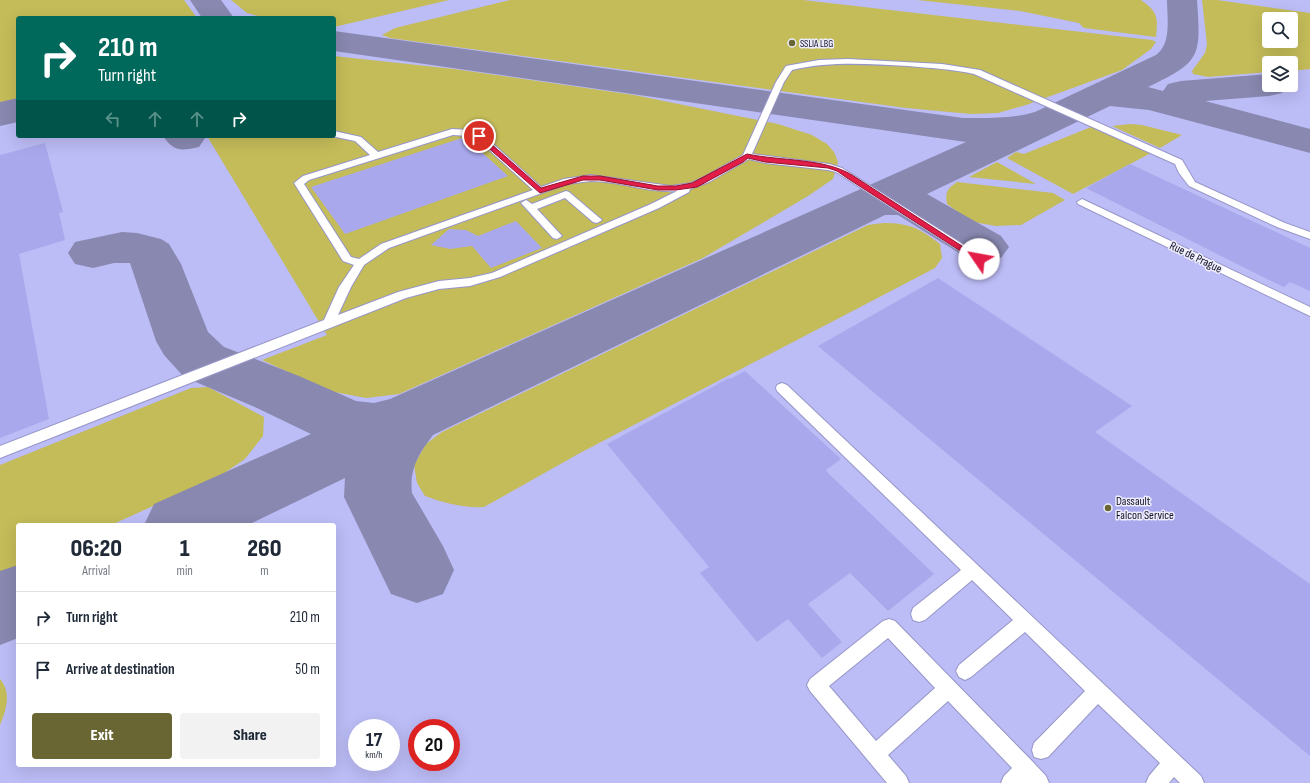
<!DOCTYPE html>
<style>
body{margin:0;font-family:"Sofia Sans Condensed",sans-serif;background:#f2f2f3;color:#1f2937;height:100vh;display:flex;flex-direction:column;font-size:15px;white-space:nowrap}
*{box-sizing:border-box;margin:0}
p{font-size:13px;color:#747a83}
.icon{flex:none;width:22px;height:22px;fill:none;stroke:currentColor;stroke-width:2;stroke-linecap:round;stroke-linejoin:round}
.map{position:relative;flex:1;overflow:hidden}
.drawer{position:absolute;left:16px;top:523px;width:320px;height:244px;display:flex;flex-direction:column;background:#fff;border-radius:4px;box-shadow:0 4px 16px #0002}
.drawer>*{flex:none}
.banner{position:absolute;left:16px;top:16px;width:320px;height:122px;border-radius:4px;box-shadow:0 4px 16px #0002;background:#00695c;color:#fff;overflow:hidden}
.fabs{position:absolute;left:1262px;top:12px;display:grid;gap:8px}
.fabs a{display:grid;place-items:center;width:36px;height:36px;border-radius:4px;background:#fff;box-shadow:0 4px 16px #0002;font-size:20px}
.speed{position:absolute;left:348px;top:719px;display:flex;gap:8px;font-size:20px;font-weight:700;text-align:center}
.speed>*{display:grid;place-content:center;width:52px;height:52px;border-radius:50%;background:#fff;box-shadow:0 4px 16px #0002;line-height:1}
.speed small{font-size:10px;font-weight:400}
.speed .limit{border:6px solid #d22;background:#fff;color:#111}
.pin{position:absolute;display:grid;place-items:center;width:34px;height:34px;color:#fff;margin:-17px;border:2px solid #fff;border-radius:50%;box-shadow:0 1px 4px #0007}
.me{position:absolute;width:44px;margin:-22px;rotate:303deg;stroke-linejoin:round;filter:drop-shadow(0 0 3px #0008)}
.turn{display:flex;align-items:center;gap:14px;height:84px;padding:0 16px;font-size:18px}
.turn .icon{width:52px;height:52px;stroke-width:2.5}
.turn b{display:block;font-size:28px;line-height:34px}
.lanes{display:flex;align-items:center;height:38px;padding:0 16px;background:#0003;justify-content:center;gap:20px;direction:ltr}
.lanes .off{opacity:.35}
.eta{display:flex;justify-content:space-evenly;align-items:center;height:68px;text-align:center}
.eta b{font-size:24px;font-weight:800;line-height:28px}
.cta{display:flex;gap:8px;margin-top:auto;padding:8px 16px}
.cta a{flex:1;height:46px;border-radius:4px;background:#6a6633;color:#fff;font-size:16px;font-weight:800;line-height:46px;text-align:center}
.cta a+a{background:#f2f2f3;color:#1f2937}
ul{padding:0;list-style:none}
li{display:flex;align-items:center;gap:12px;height:52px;padding:0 16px;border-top:1px solid #e0e1e3}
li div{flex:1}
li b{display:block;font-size:15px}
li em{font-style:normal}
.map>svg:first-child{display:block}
.built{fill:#bcbcf6;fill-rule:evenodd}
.green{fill:#c4bc59;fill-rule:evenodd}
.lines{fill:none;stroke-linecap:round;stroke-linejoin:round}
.taxiway{fill:#8888b0;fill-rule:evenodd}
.building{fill:#a9a8ed}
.service-casing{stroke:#9796c8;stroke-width:2}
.service{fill:#fff;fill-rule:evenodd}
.route{fill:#e11d48;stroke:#92132f}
.poi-dot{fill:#6a6633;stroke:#ededfe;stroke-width:1.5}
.labels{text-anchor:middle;stroke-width:3;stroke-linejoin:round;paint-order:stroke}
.far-poi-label{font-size:10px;fill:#121123;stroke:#ededfe;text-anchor:start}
.street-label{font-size:12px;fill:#121123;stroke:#ededfe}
.poi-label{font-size:12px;fill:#121123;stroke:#ededfe;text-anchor:start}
</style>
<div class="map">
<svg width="1310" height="783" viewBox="0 0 1310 783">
<rect width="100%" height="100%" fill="#c8c8fc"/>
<path class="built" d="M0 0H1310V783H0ZM18 18H334V136H18ZM1269 19H1291V41H1269ZM1269 63H1291V85H1269ZM18 525H334V765H18ZM357 728H391V762H357ZM417 728H451V762H417Z"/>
<g class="green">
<polygon points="0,0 184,0 197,18 18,18 18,101 0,105"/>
<polygon points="231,0 449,0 334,27 334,18 265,18 247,13"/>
<polygon points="510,0 803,0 1152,40 1156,42 1151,49 1122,70 1026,105 998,113 971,114 906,108 390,38 382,35 395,28"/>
<path d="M917 0H1141C1158 12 1158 17 1156 37L1084 28 1079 23 1020 11Z"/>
<path d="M1202 0H1217L1310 13V69L1291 71V63H1269V72L1208 77 1193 74 1192 71 1205 53 1207 44ZM1269 19H1291V41H1269Z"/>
<polygon points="334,56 454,69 634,95 778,124 812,135 827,144 834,152 838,162 833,179 808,196 703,258 399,394 366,398 329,391 262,360 327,335 207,136 334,136"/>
<polygon points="1130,124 1142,125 1182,135 1160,148 1112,126"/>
<polygon points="1091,127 1151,153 1073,194 1007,158 1016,152 1024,154"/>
<polygon points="997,162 1036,184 969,177"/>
<path d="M957 182 1053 193 1065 200 1021 225 996 226 979 223 966 218 947 204C945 192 947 189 957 182Z"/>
<path d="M883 223C909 223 919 228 940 244L942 258 935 268 580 453 484 507C463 508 444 503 425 496L417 483 414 465 426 444 442 432 868 225Z"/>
<polygon points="208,387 264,417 263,436 245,459 220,476 111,525 18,525 18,567 0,575 0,465 191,388"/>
<path d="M0 679C12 693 6 710 0 725Z"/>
</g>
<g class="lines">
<g class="taxiway">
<polygon points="190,0 221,0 234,18 202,18"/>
<path d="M1167 0H1197C1201 57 1201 62 1148 87L1163 91 1168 84 1181 81 1269 74V85H1287L1282 93 1269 96 1205 101 1310 129V153L1149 110 1110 106 927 194 1001 236 1009 247 1001 258 984 262 967 258 898 215H885L433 435C419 453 409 469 412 493L443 546 454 570 443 594 417 603 391 594 344 497 345 478 248 525H144L154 504 311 434 257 408 184 377 164 355 156 341 130 263H114L93 268 75 264 68 253 75 242 122 232 137 233 161 239 169 244 181 264 208 332 224 347 299 376 356 401 374 403 390 399 966 142 334 51V31L963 118C987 118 1012 119 1035 112L1156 55C1172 44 1167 17 1167 0Z"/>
<polygon points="18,98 18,122 0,126 0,102"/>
<path d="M163 136H204L205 138 199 147C181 151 174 152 163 136Z"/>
<polygon points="18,565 18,638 0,645 0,571"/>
</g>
</g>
<g class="building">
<polygon points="465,137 508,176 345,234 311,187"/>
<polygon points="45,143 63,212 59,213 65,240 19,254 49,419 0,438 0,155"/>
<polygon points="1130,164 1310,248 1310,291 1290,282 1284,287 1269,280 1086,188"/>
<polygon points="516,221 542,248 491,268 472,246 450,249 431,245 449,229 466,230 478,236"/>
<polygon points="938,278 1132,406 1095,432 1310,584 1310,756 818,346"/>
<polygon points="745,371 841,459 826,470 829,474 934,574 888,611 850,573 808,604 842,642 822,658 788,619 757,642 700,573 709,567 607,444 729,378 730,379"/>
</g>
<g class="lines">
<g class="service-casing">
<g id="service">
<path d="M848 59 942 64 980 70 1182 160 1195 182 1285 223 1310 232V239L1277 227 1189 186 1179 173 1175 164 974 74C952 69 930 68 908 66 868 64 831 61 792 70L784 82 752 154 829 164 842 168 983 257 984 259 983 261H975L836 172 828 170 765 163 749 159 709 182 690 189 689 192 659 208 500 277 470 286 439 289 406 298 0 458V446L324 320 339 287 354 265 343 261 294 183 303 176 370 155 355 141 331 136H334V131L361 137 378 152 452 129 469 130 482 134 541 187 564 179 591 175 671 186 691 183 702 178 743 155 776 82 786 66 819 60ZM453 135 468 136 476 138 533 190 381 244 359 259 351 257 304 184 309 180ZM591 181C620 181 647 193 677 191L651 204 492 273 470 278 439 281 398 292 338 315 351 287 364 265 389 248 567 184Z"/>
<polygon points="566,191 569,192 602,220 597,223 593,222 565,198 537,209 562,236 557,239 553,238 521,203 526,200 532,204"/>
<polygon points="1082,199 1310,307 1310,316 1078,204 1077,202"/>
<polygon points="782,383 787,385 1201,776 1204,783 1180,783 1174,777 1169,783 1146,783 1149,776 1160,763 1098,704 1048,757 1041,759 1034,757 1032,750 1034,743 1085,691 1025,632 971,677 965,680 959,677 956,671 959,665 1013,620 972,580 925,620 919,622 913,620 911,614 913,608 961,570 777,391 776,388 777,385"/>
<path d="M889 619 895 621 1032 761 1046 776 1049 783H1001L1004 776 1012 768 948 701 888 755 906 776 909 783H887L810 691 807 685 810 679 883 621ZM888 638 935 688 876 741 829 686Z"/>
</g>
</g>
<use href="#service" class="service"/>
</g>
<path class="route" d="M477 135H481L541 188 583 176H600L658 186H676L692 183 747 154C780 161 824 158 852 175L982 259 981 261H976L847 178 837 171 828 168 765 162 748 158 743 162 697 187 676 190H658L600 180H583L540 193 477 138Z"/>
<g class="poi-dot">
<circle cx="792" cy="43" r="4"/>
<circle cx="1108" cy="508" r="4"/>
</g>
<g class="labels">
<g class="far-poi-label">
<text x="800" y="47">SSLIA LBG</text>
</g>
<g class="street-label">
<text transform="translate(1196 257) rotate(26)" y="4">Rue de Prague</text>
</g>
<g class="poi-label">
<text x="1116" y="505">Dassault<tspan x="1116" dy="14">Falcon Service</tspan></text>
</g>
</g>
</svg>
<div class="fabs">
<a><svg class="icon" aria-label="search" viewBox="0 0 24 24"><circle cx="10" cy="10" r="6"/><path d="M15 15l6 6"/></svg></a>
<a><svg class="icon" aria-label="layers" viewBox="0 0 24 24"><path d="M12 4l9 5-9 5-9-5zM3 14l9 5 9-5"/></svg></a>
</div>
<div class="speed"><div>17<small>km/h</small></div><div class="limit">20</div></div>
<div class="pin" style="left:479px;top:136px;background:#d93025"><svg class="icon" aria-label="arrive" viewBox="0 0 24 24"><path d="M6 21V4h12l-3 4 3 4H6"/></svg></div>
<svg class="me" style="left:979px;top:259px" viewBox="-20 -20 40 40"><circle r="19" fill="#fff"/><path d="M0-13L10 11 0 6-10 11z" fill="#e11d48"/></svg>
<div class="banner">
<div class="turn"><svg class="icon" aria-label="right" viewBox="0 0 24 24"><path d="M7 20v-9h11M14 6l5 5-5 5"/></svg><div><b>210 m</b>Turn right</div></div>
<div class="lanes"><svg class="icon off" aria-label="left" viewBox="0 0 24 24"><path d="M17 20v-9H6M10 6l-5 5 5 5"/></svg><svg class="icon off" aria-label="ahead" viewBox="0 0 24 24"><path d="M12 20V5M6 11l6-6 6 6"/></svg><svg class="icon off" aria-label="ahead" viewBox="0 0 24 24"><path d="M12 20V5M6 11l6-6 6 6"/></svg><svg class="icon" aria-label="right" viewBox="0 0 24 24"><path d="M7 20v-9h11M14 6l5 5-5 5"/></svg></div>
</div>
<section class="drawer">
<div class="eta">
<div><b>06:20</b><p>Arrival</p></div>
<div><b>1</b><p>min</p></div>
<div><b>260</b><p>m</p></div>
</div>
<ul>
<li><svg class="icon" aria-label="right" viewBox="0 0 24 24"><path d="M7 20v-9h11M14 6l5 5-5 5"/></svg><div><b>Turn right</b></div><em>210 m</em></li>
<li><svg class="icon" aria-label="arrive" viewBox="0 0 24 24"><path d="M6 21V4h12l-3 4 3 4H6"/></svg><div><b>Arrive at destination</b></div><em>50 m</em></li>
</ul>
<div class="cta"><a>Exit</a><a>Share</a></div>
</section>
</div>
